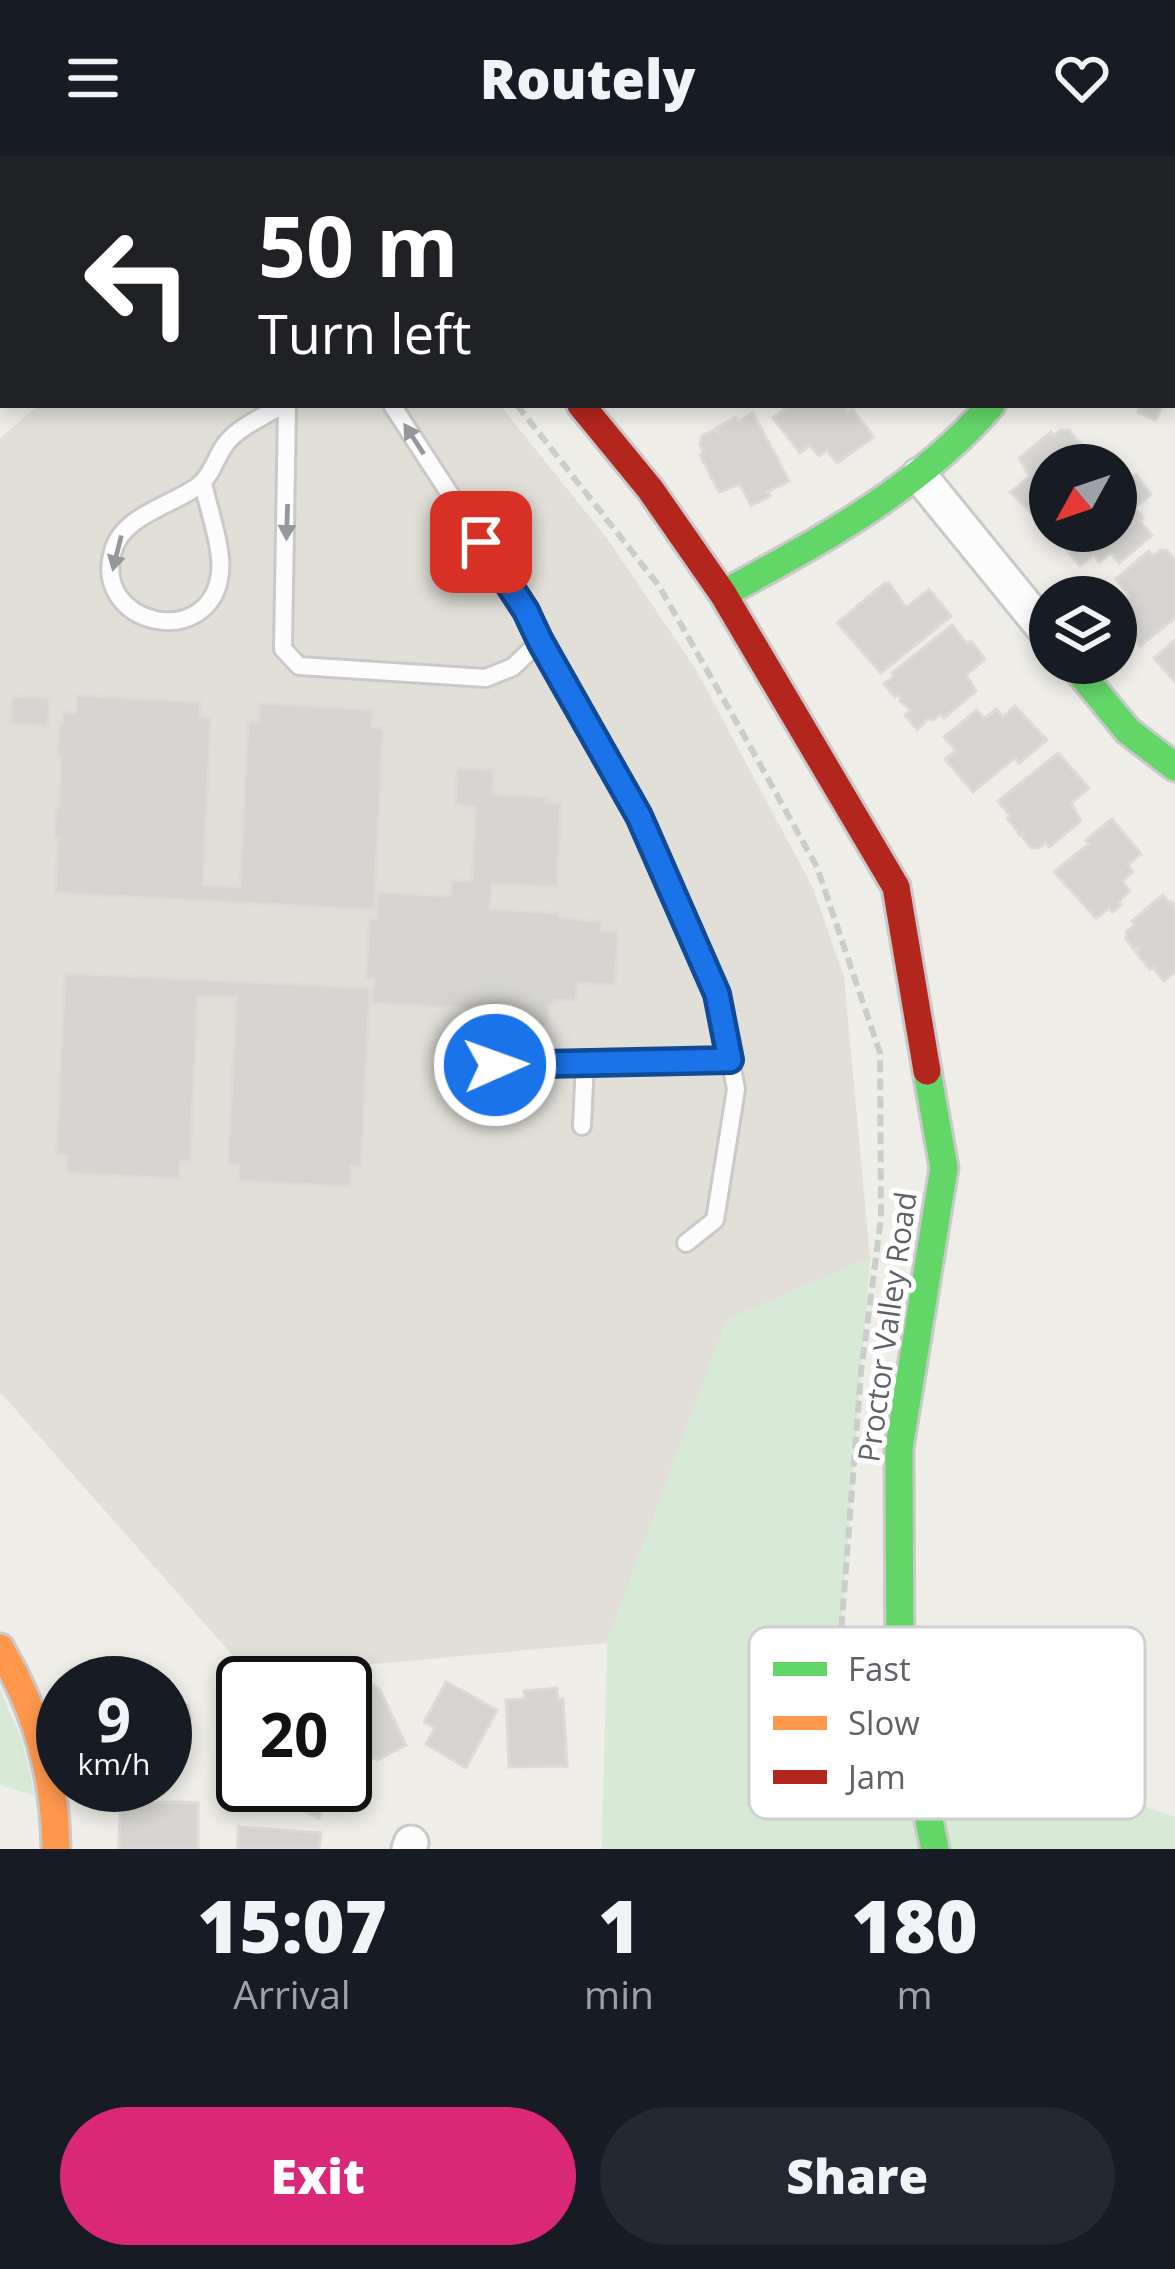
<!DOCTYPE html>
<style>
body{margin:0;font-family:"Open Sans",sans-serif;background:#242831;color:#f1f3f6;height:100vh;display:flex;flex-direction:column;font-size:45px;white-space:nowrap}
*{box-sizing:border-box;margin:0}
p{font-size:39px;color:#9ea1a6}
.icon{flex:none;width:66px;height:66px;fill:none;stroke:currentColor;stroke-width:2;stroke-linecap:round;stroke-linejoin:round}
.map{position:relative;height:1693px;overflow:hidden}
.side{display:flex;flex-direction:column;background:#171b24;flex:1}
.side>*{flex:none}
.hud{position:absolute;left:0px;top:0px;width:1176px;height:252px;box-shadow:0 6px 18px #0003;background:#202124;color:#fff;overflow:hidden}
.needle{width:78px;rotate:230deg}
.buttons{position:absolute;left:1029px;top:288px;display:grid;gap:24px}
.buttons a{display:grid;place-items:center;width:108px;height:108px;border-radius:50%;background:#171b24;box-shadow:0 6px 18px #0003;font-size:60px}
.speed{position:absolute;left:36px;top:1500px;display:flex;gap:24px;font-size:60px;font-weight:700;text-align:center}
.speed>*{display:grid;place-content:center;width:156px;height:156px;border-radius:50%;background:#171b24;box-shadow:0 6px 18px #0003;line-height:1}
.speed small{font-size:30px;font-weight:400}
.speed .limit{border:6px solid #111;border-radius:18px;background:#fff;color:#111}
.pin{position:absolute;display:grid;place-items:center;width:102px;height:102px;color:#fff;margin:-51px;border-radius:24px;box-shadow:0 6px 18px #0006}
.me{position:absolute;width:132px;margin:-66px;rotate:88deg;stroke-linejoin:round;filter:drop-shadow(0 0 9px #0008)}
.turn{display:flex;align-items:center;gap:42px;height:252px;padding:0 60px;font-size:54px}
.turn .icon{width:156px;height:156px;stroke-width:2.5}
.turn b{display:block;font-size:84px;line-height:102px}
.eta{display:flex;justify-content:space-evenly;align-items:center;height:204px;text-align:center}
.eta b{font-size:72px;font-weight:800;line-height:84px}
.action{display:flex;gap:24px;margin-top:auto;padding:24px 60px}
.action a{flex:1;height:138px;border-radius:72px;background:#db2777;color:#fff;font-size:48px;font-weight:800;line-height:138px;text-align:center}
.action a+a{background:#242831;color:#f1f3f6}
header{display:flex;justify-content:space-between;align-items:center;height:156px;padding:0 60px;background:#171b24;font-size:54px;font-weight:800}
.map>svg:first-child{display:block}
.education{fill:#e1dfd8}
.green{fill:#d6ead5}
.building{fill:#d5d4d1;stroke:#dddbd7;stroke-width:3}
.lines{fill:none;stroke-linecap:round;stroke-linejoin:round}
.lane-casing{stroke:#c9c9c9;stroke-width:22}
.street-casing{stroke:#c9c9c9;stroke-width:39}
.fast-casing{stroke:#c9c9c9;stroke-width:33}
.slow-casing{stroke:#c9c9c9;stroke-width:33}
.jam-casing{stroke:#c9c9c9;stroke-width:33}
.path{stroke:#cacecb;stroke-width:6;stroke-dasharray:12 6;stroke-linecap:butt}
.lane{stroke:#fcfcfc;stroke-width:16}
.street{stroke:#fcfcfc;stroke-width:33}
.fast{stroke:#63d668;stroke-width:27}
.slow{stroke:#ff974d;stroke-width:27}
.jam{stroke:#b3261e;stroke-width:27}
.oneway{fill:#95979a}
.route-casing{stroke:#114b97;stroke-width:30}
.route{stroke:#1a73e8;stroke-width:21}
.labels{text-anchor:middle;stroke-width:10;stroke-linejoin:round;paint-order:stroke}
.street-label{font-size:30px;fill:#5e6166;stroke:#fff}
.key{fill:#fff;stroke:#cfd0d1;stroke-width:3}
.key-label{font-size:33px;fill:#5e6166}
</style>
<header><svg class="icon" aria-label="menu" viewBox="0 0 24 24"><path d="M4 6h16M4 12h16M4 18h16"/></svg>Routely<svg class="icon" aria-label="heart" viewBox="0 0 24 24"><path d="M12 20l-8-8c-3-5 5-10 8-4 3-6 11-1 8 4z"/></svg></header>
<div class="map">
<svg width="1175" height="1693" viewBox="0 0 1175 1693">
<rect width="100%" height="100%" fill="#eeede8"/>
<polygon class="education" points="38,249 500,249 609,385 695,512 813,732 844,821 870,1102 727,1164 607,1487 250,1519 0,1236 0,283"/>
<g class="green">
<polygon points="870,1102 836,1541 1175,1661 1175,1693 602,1693 607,1487 727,1164"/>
<polygon points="0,1534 21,1582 35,1640 0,1629"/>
</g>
<g class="building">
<rect x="783" y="0" width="85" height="3"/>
<polygon points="958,0 1043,0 1042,3 958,3"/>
<polygon points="0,158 3,160 3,217 0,221"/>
<polygon points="786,249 842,249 848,256 852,253 874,281 837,307 827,294 819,300 809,289 800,297 773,262 787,251"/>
<polygon points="1142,249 1163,249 1155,264 1138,256"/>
<polygon points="753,257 789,325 767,336 770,340 751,350 740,328 719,336 700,299 704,297 700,288 702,280 714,274 718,276 716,272 736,261 738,265"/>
<polygon points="1061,274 1069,274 1077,285 1077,289 1080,286 1094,304 1091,306 1093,309 1050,309 1050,363 1043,369 1010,336 1030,320 1019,302 1051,276 1054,280"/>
<polygon points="1136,319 1151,338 1135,352 1143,362 1139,364 1152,379 1119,407 1111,397 1099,406 1094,399 1080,410 1051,375 1116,375 1116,329 1119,333"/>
<polygon points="1160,394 1167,395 1175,404 1175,462 1140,490 1125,471 1122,473 1116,465 1116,451 1129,440 1116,423 1149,395 1153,400"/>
<polygon points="885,427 889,427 906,452 929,433 951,460 881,517 837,467"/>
<polygon points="952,469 967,488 971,485 985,503 966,519 976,535 944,562 941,558 933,564 927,563 917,574 905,559 911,554 900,545 902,543 898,538 895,541 884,528 894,520 892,517"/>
<polygon points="1175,484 1175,526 1154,502"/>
<polygon points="77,539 201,546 200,561 211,562 203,729 240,731 248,566 258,566 260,547 373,554 372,571 383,572 374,754 55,737 58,682 54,681 56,650 59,651 61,601 57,601 59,568 62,568 63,556 76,557"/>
<polygon points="12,540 50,542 48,570 11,568"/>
<polygon points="1015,550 1047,584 1019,607 1015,602 973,636 945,603 956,595 944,581 977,554 984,563 996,553 1003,561"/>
<polygon points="1058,597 1089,632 1071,647 1081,665 1049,691 1046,686 1039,692 1031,692 1022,680 1023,677 1020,679 1007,662 1010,660 998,645"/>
<polygon points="457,612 494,614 493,638 547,641 546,646 561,647 557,731 492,728 490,753 559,757 559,761 602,766 601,775 616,776 618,782 615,829 577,827 576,845 555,844 555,848 550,848 548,872 535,871 534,883 464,879 466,852 372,847 374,823 366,822 369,763 376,763 378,736 450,740 452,724 472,725 475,651 455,649"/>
<polygon points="1112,663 1141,698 1128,709 1133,716 1122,725 1130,735 1118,746 1121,749 1113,756 1109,752 1096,762 1054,716 1089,688 1086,684"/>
<polygon points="1163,739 1170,748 1172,746 1175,749 1175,816 1164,825 1153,811 1150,814 1136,796 1139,793 1137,791 1134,793 1126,783 1127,775 1135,769 1132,765"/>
<polygon points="65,817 370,832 361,1011 351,1010 350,1031 238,1025 239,1009 228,1009 236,841 198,840 190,1006 180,1005 179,1023 66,1017 67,999 56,999"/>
<polygon points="446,1526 497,1554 466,1612 426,1588 435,1572 424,1566"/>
<polygon points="371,1528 379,1532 406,1589 377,1604 376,1601 354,1613 345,1596 345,1544"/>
<polygon points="557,1532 558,1544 563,1543 567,1610 509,1611 506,1544 525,1543 524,1535"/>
<polygon points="188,1549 191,1562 176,1566 178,1571 175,1571 185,1606 165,1612 165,1552"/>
<polygon points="262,1629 330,1629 331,1633 319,1662 261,1636"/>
<polygon points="184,1646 198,1647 198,1693 119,1693 120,1647"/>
<polygon points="239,1671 321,1677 319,1693 237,1693"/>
</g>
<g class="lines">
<g class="lane-casing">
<g id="lane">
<polyline points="287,249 283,493 299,510 486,522 513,511 540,485 526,455 392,249"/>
<path d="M203 327C208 352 223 392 220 417 211 496 91 470 113 395 123 359 171 350 198 330 213 319 216 298 228 285 241 270 265 260 282 249"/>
<polyline points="540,485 639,660 717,837 736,933 715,1064 686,1087"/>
<polyline points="495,909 730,904"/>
<polyline points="582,970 585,906"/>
</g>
</g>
<g class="street-casing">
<g id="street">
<polyline points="18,3 22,0"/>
<polyline points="1111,3 1111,0"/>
<polyline points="1173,92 1175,92"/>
<polyline points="919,319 1050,480"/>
<polyline points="409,1693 411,1687"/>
</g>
</g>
<g class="fast-casing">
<g id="fast">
<polyline points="377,0 379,3"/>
<path d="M723 438C820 385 918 333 991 249"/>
<polyline points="1072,507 1128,575 1175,611"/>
<polyline points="927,915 944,1012 899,1292 900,1526 935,1693"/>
</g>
</g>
<g class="slow-casing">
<path id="slow" d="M0 1492C37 1555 55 1619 56 1693"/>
</g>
<g class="jam-casing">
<polyline id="jam" points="581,249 650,333 723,438 896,731 927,915"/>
</g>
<g class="path">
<polyline points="306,0 308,3"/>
<polyline points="517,249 659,430 737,567 817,711 880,897 881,1062 861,1216 839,1503 843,1571 876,1584"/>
</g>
<use href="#lane" class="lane"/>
<use href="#street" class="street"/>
<use href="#fast" class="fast"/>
<use href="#slow" class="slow"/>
<use href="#jam" class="jam"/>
</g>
<defs><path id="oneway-solid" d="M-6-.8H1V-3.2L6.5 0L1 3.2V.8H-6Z" transform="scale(3)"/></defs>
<g class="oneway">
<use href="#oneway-solid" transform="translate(414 283) rotate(-123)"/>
<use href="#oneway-solid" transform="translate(287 366) rotate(92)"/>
<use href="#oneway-solid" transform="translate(117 397) rotate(104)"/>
</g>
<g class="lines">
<g class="route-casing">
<polyline id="route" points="481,386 526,455 540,485 639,660 717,838 730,904 495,909"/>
</g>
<use href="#route" class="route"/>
</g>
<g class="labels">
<g class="street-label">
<text transform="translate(888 1171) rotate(-82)" y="10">Proctor Valley Road</text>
</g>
</g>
<rect x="749" y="1471" width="396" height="192" rx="18" class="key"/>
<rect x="773" y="1506" width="54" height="14" fill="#63d668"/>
<rect x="773" y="1560" width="54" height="14" fill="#ff974d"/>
<rect x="773" y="1614" width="54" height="14" fill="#b3261e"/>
<g class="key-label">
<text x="848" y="1525">Fast</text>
<text x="848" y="1579">Slow</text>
<text x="848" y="1633">Jam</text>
</g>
</svg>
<div class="buttons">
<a><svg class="needle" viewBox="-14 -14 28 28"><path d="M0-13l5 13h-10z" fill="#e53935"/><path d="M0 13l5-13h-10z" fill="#9ea1a6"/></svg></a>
<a><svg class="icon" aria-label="layers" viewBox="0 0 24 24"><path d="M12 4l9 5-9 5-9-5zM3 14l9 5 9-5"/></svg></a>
</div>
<div class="speed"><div>9<small>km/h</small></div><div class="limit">20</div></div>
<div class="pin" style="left:481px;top:386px;background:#d93025"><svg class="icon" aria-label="arrive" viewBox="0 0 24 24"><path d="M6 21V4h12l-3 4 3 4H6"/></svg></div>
<svg class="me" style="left:495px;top:909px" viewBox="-20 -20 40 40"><circle r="17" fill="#1a73e8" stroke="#fff" stroke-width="3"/><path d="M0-11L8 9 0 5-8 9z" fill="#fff"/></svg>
<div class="hud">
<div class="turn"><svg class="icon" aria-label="left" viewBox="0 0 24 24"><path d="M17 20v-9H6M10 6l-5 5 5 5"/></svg><div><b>50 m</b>Turn left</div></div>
</div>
</div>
<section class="side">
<div class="eta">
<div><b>15:07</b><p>Arrival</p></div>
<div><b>1</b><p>min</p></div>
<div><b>180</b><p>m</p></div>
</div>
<div class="action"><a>Exit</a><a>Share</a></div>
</section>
